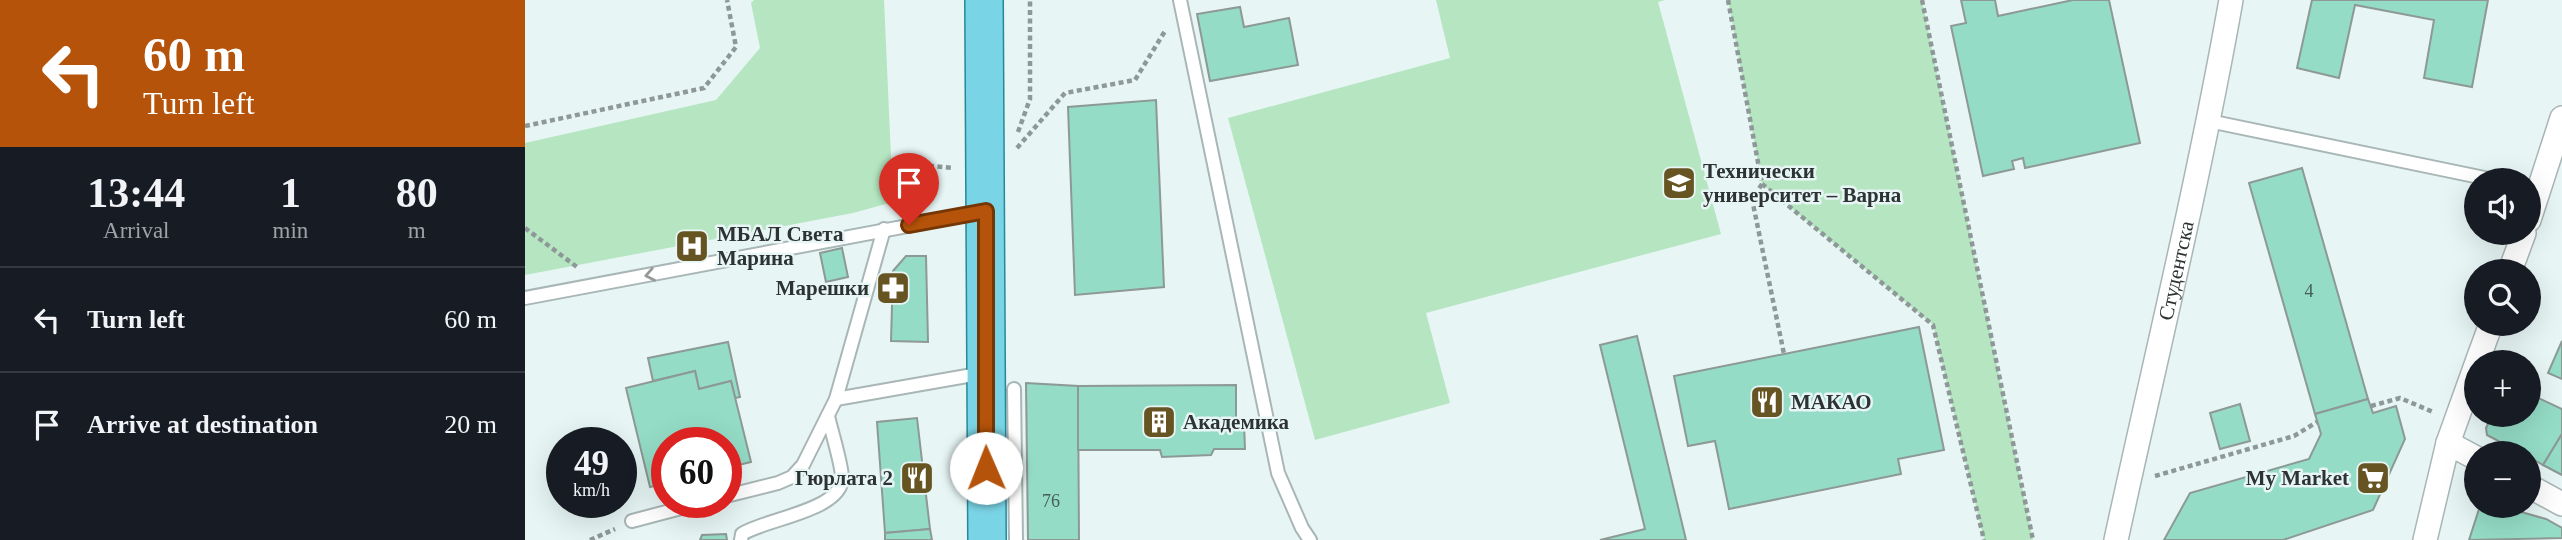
<!DOCTYPE html>
<meta charset="utf-8">
<style>
body{margin:0;font-family:"Times New Roman",serif;background:#20242c;color:#f1f3f6;height:100vh;display:flex;flex-direction:column;font-size:26px;white-space:nowrap}
*{box-sizing:border-box;margin:0}
p{font-size:23px;color:#9ea1a6}
.icon{flex:none;width:38px;height:38px;fill:none;stroke:currentColor;stroke-width:2;stroke-linecap:round;stroke-linejoin:round}
.map{position:relative;flex:1;overflow:hidden}
.side{display:flex;flex-direction:column;background:#171b24;width:525px}
.side>*{flex:none}
.banner{background:#b45309;color:#fff;overflow:hidden}
.fabs{position:absolute;left:1939px;top:168px;display:grid;gap:14px}
.fabs a{display:grid;place-items:center;width:77px;height:77px;border-radius:50%;background:#171b24;box-shadow:0 7px 28px #0002;font-size:35px}
.speed{position:absolute;left:21px;top:427px;display:flex;gap:14px;font-size:35px;font-weight:700;text-align:center}
.speed>*{display:grid;place-content:center;width:91px;height:91px;border-radius:50%;background:#171b24;box-shadow:0 7px 28px #0002;line-height:1}
.speed small{font-size:18px;font-weight:400}
.speed .limit{border:10px solid #d22;background:#fff;color:#111}
.pin{position:absolute;display:grid;place-items:center;width:60px;height:60px;color:#fff;margin:-72px -30px;border-radius:50% 50% 50% 0;rotate:-45deg;box-shadow:0 0 7px #0007}
.pin .icon{rotate:45deg}
.me{position:absolute;width:77px;margin:-38px;rotate:359deg;stroke-linejoin:round;filter:drop-shadow(0 0 5px #0008)}
.turn{display:flex;align-items:center;gap:24px;height:147px;padding:0 28px;font-size:32px}
.turn .icon{width:91px;height:91px;stroke-width:2.5}
.turn b{display:block;font-size:49px;line-height:60px}
.eta{display:flex;justify-content:space-evenly;align-items:center;height:119px;text-align:center}
.eta b{font-size:42px;font-weight:800;line-height:49px}
ul{padding:0;list-style:none}
li{display:flex;align-items:center;gap:21px;height:105px;padding:0 28px;border-top:2px solid #363941}
li div{flex:1}
li b{display:block;font-size:26px}
li em{font-style:normal}
main{display:flex;flex:1;min-height:0}
.map>svg:first-child{display:block}
.green{fill:#b5e6c1}
.building{fill:#94dcc6;stroke:#8d9994;stroke-width:2}
.lines{fill:none;stroke-linecap:round;stroke-linejoin:round}
.lane-casing{stroke:#a9b6b6;stroke-width:16}
.street-casing{stroke:#a9b6b6;stroke-width:26}
.primary-casing{stroke:#24899b;stroke-width:40}
.path{stroke:#8e9898;stroke-width:4.5;stroke-dasharray:5 3.5;stroke-linecap:butt}
.lane{stroke:#fff;stroke-width:12}
.street{stroke:#fff;stroke-width:23}
.primary{stroke:#79d4e5;stroke-width:37}
.oneway{stroke:#969999}
.route-casing{stroke:#753606;stroke-width:18}
.route{stroke:#b45309;stroke-width:12}
.labels{text-anchor:middle;stroke-width:5;stroke-linejoin:round;paint-order:stroke}
.number-label{font-size:18px;fill:#475d58}
.poi-label{font-size:21px;font-weight:bold;fill:#2d3333;stroke:#e7f5f5;text-anchor:start}
.street-label{font-size:21px;fill:#2d3333;stroke:#e7f5f5}
</style>
<main>
<section class="side">
<div class="banner">
<div class="turn"><svg class="icon" aria-label="left" viewBox="0 0 24 24"><path d="M17 20v-9H6M10 6l-5 5 5 5"/></svg><div><b>60 m</b>Turn left</div></div>
</div>
<div class="eta">
<div><b>13:44</b><p>Arrival</p></div>
<div><b>1</b><p>min</p></div>
<div><b>80</b><p>m</p></div>
</div>
<ul>
<li><svg class="icon" aria-label="left" viewBox="0 0 24 24"><path d="M17 20v-9H6M10 6l-5 5 5 5"/></svg><div><b>Turn left</b></div><em>60 m</em></li>
<li><svg class="icon" aria-label="arrive" viewBox="0 0 24 24"><path d="M6 21V4h12l-3 4 3 4H6"/></svg><div><b>Arrive at destination</b></div><em>20 m</em></li>
</ul>
</section>
<div class="map">
<svg width="2037" height="540" viewBox="0 0 2037 540">
<rect width="100%" height="100%" fill="#e7f5f5"/>
<g class="green">
<polygon points="229,0 359,0 368,202 328,213 0,275 0,143 191,100 235,48 226,3"/>
<polygon points="911,0 1140,0 1133,2 1196,234 901,313 925,403 790,440 703,118 925,58"/>
<polygon points="1203,0 1397,0 1508,540 1459,540 1408,325 1237,184"/>
</g>
<g class="building">
<polygon points="1436,0 1470,0 1473,16 1548,0 1584,0 1615,143 1500,168 1498,158 1487,161 1489,169 1458,176 1426,26 1441,23"/>
<polygon points="1787,0 1963,0 1947,87 1899,78 1909,20 1830,5 1814,78 1772,68"/>
<polygon points="715,7 719,27 764,18 773,65 685,81 672,14"/>
<polygon points="631,100 639,287 550,295 543,107"/>
<polygon points="1777,168 1843,399 1790,414 1724,183"/>
<polygon points="317,248 323,277 301,282 295,253"/>
<polygon points="381,256 401,256 403,342 366,341 368,271"/>
<polygon points="1394,327 1419,450 1373,459 1376,474 1204,509 1190,441 1163,446 1149,376"/>
<polygon points="1112,336 1161,540 1075,540 1120,529 1075,345"/>
<polygon points="2037,341 2037,379 2023,373"/>
<polygon points="203,342 215,397 210,398 206,381 174,389 170,371 128,381 123,358"/>
<polygon points="170,371 174,389 206,381 226,462 201,468 201,443 142,443 142,483 125,487 101,388"/>
<polygon points="501,383 553,386 554,540 503,540"/>
<polygon points="711,385 711,420 719,423 720,449 689,449 686,455 637,457 635,450 553,450 553,386"/>
<polygon points="2007,395 2037,409 2037,434 2018,465 2004,457 2004,453 1996,453 1962,435 1961,428 1967,415 2004,415 2004,399"/>
<polygon points="1843,399 1848,413 1871,406 1880,439 1848,510 1758,540 1639,540 1665,493 1784,459 1796,434 1790,414"/>
<polygon points="1715,404 1725,441 1695,449 1685,413"/>
<polygon points="392,418 405,529 360,533 352,422"/>
<polygon points="2037,434 2037,475 2018,465"/>
<polygon points="1955,506 1975,506 2021,519 2037,528 2037,538 1944,540"/>
<polygon points="405,529 407,540 360,540 360,533"/>
<polygon points="201,534 202,540 175,540 177,535"/>
</g>
<g class="lines">
<g class="lane-casing">
<g id="lane">
<polyline points="655,0 753,473 777,528 785,540"/>
<polyline points="1684,121 1969,180"/>
<polyline points="0,298 457,212"/>
<polyline points="489,389 491,540"/>
<polyline points="311,399 459,373"/>
<polyline points="201,496 253,483 267,477 278,465 311,399 359,229"/>
<polyline points="107,521 179,502"/>
<path d="M216 540 217 534C240 519 315 511 317 479 318 468 306 430 303 416"/>
</g>
</g>
<g class="street-casing">
<g id="street">
<polyline points="2004,220 2037,118"/>
<polyline points="1985,271 1999,233"/>
<polyline points="1952,362 1966,324"/>
<polyline points="1923,443 1951,458"/>
<polyline points="2004,486 2037,504"/>
<path id="s1" d="M1591 540C1630 360 1674 181 1706 0"/>
<polyline points="1900,540 1923,443 1951,365"/>
</g>
</g>
<g class="primary-casing">
<polyline id="primary" points="459,0 462,540"/>
</g>
<g class="path">
<polyline points="1203,0 1237,184 1408,325 1459,540"/>
<polyline points="1397,0 1508,540"/>
<polyline points="0,126 179,88 211,47 202,0"/>
<polyline points="493,132 505,99 505,0"/>
<polyline points="492,148 540,93 610,80 640,31"/>
<polyline points="387,164 428,168"/>
<polyline points="1237,184 1227,199 1259,354"/>
<polyline points="0,228 52,267"/>
<polyline points="1846,406 1875,398 1908,412"/>
<polyline points="1630,476 1769,436 1792,422"/>
<polyline points="65,540 90,529"/>
</g>
<use href="#lane" class="lane"/>
<use href="#street" class="street"/>
<use href="#primary" class="primary"/>
</g>
<defs><path id="oneway-chevron" d="M-2-3.5L2.5 0L-2 3.5" fill="none" stroke-width="1.6" stroke-linecap="round" stroke-linejoin="round" transform="scale(1.75)"/></defs>
<use class="oneway" href="#oneway-chevron" transform="translate(125 275) rotate(169)"/>
<g class="lines">
<g class="route-casing">
<polyline id="route" points="384,225 461,211 461,468"/>
</g>
<use href="#route" class="route"/>
</g>
<defs>
<g id="university-square" transform="scale(1.75)"><rect x="-9" y="-9" width="18" height="18" rx="4" fill="#665422" stroke="#e7f5f5"/><path d="M0-5L7-2L0 1L-7-2ZM-4 1L0 2.5L4 1V4Q0 6-4 4Z" fill="#fff"/></g>
<g id="hospital-square" transform="scale(1.75)"><rect x="-9" y="-9" width="18" height="18" rx="4" fill="#665422" stroke="#e7f5f5"/><path d="M-5-5h3v3.5h4V-5h3V5h-3V1.5h-4V5h-3Z" fill="#fff"/></g>
<g id="pharmacy-square" transform="scale(1.75)"><rect x="-9" y="-9" width="18" height="18" rx="4" fill="#665422" stroke="#e7f5f5"/><path d="M-2-6h4v4h4v4h-4v4h-4v-4h-4v-4h4Z" fill="#fff"/></g>
<g id="restaurant-square" transform="scale(1.75)"><rect x="-9" y="-9" width="18" height="18" rx="4" fill="#665422" stroke="#e7f5f5"/><path d="M-5-6h1v4h1v-4h1v4h1v-4h1v5L-1.5 .5V6h-2V.5L-5-1ZM5-6V6H3V1.5H1.5Q1.5-4 5-6Z" fill="#fff"/></g>
<g id="building-square" transform="scale(1.75)"><rect x="-9" y="-9" width="18" height="18" rx="4" fill="#665422" stroke="#e7f5f5"/><path d="M-4-6H4V6H1V3H-1V6H-4ZM-2.5-4.3h1.7v1.8h-1.7ZM.8-4.3h1.7v1.8H.8ZM-2.5-1h1.7V.8h-1.7ZM.8-1h1.7V.8H.8Z" fill="#fff"/></g>
<g id="supermarket-square" transform="scale(1.75)"><rect x="-9" y="-9" width="18" height="18" rx="4" fill="#665422" stroke="#e7f5f5"/><path d="M-6-5.5h2.5l.6 2H6L4.5 2H-2.5L-4.4-4H-6ZM-1.5 3.2a1.3 1.3 0 1 0 .1 0ZM3 3.2a1.3 1.3 0 1 0 .1 0Z" fill="#fff"/></g>
</defs>
<g fill-rule="evenodd">
<use href="#university-square" x="1154" y="183"/>
<use href="#hospital-square" x="167" y="246"/>
<use href="#pharmacy-square" x="368" y="288"/>
<use href="#restaurant-square" x="1242" y="402"/>
<use href="#building-square" x="634" y="422"/>
<use href="#restaurant-square" x="392" y="478"/>
<use href="#supermarket-square" x="1848" y="478"/>
</g>
<g class="labels">
<g class="number-label">
<text x="1784" y="297">4</text>
<text x="526" y="507">76</text>
</g>
<g class="poi-label">
<text x="1178" y="178">Технически<tspan x="1178" dy="24">университет – Варна</tspan></text>
<text x="192" y="241">МБАЛ Света<tspan x="192" dy="24">Марина</tspan></text>
<text x="344" y="295" text-anchor="end">Марешки</text>
<text x="1266" y="409">МАКАО</text>
<text x="658" y="429">Академика</text>
<text x="368" y="485" text-anchor="end">Гюрлата 2</text>
<text x="1824" y="485" text-anchor="end">My Market</text>
</g>
<g class="street-label">
<text dy="7" stroke="none"><textPath href="#s1" startOffset="276">Студентска</textPath></text>
</g>
</g>
</svg>
<div class="fabs">
<a><svg class="icon" aria-label="sound" viewBox="0 0 24 24"><path d="M4 9h4l5-4v14l-5-4H4zM17 9q2 3 0 6"/></svg></a>
<a><svg class="icon" aria-label="search" viewBox="0 0 24 24"><circle cx="10" cy="10" r="6"/><path d="M15 15l6 6"/></svg></a>
<a>+</a>
<a>−</a>
</div>
<div class="speed"><div>49<small>km/h</small></div><div class="limit">60</div></div>
<div class="pin" style="left:384px;top:225px;background:#d93025"><svg class="icon" aria-label="arrive" viewBox="0 0 24 24"><path d="M6 21V4h12l-3 4 3 4H6"/></svg></div>
<svg class="me" style="left:461px;top:468px" viewBox="-20 -20 40 40"><circle r="19" fill="#fff"/><path d="M0-13L10 11 0 6-10 11z" fill="#b45309"/></svg>
</div>
</main>
